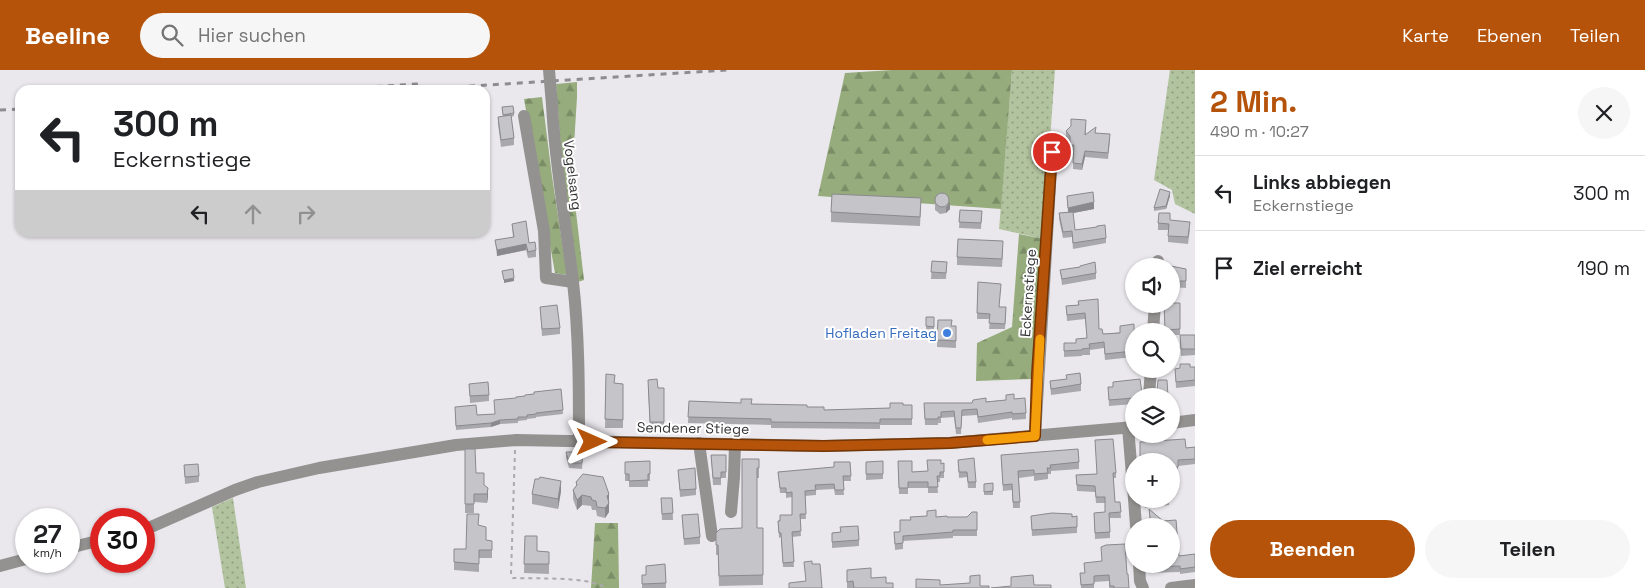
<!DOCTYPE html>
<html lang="de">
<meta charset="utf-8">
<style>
body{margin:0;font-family:"Space Grotesk",sans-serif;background:#f6f6f6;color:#202124;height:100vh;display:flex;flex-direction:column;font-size:19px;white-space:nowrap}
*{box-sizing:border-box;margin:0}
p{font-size:16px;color:#757577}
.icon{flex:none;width:28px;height:28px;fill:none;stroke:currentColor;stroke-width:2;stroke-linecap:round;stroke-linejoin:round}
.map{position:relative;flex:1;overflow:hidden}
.sheet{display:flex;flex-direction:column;background:#fff;width:450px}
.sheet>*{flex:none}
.top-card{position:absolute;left:15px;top:15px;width:475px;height:152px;border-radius:15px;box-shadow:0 1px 4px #0004;background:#fff;color:#202124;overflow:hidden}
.tools{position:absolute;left:1125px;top:188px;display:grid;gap:10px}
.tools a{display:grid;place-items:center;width:55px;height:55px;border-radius:50%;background:#fff;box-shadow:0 1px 4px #0004;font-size:25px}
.speed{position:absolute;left:15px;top:438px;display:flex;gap:10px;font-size:25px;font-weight:700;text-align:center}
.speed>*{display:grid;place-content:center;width:65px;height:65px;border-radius:50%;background:#fff;box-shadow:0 1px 4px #0004;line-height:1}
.speed small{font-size:12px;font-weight:400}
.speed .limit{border:8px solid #d22;background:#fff;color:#111}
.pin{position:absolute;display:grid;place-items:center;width:42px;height:42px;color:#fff;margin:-21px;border:2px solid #fff;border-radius:50%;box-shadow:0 1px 5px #0007}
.me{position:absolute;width:55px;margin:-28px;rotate:90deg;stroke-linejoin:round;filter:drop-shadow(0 0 4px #0008)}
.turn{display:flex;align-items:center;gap:18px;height:105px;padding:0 15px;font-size:22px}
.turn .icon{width:65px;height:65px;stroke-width:2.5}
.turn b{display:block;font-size:35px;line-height:42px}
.lanes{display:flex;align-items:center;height:48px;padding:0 15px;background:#0003;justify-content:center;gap:25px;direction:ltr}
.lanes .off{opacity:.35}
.round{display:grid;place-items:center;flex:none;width:52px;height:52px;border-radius:26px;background:#f6f6f6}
.overview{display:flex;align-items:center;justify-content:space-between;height:85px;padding:0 15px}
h1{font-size:30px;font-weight:800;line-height:38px;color:#b45309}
.action{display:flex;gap:10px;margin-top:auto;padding:10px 15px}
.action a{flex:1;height:58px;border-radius:30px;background:#b45309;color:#fff;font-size:20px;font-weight:800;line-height:58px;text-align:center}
.action a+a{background:#f6f6f6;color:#202124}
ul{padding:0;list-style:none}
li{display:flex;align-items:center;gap:15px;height:75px;padding:0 15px;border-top:1px solid #e0e0e0}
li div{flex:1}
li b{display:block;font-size:19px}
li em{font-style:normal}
header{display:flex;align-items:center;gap:30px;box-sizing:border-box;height:70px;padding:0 25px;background:#b45309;color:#fff}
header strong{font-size:24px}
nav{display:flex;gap:28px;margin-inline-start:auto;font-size:18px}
.search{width:350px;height:45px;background:#f6f6f6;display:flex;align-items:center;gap:12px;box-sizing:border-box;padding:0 18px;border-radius:28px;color:#757577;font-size:19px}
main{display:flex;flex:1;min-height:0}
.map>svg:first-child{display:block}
.grass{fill:url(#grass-dots)}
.forest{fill:url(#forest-firs)}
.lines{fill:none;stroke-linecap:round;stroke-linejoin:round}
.path{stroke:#aba9ad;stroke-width:2;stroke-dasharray:4 4;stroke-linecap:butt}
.minor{stroke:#949291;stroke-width:12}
.rail{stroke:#8e8c90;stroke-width:3;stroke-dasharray:6 6;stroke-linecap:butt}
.minor-bridge{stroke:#949291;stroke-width:12}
.wall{fill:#a9a9ad}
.shaded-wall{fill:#8a898d}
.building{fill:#c5c4c9;stroke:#8a898d}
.route-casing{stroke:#753606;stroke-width:12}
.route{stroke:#b45309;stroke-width:9}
.slow{stroke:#f59e0b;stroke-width:9}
.shop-dot{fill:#3f7fe0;stroke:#fff;stroke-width:2}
.labels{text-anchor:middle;stroke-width:4;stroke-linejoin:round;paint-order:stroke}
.street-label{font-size:14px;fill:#343335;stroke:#fff}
.shop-label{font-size:14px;fill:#366cbe;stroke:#fff;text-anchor:end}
</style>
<header>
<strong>Beeline</strong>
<div class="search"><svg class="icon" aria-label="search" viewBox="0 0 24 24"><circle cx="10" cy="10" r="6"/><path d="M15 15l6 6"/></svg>Hier suchen</div>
<nav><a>Karte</a><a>Ebenen</a><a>Teilen</a></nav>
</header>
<main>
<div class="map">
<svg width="1195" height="518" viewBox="0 0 1195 518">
<defs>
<pattern id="grass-dots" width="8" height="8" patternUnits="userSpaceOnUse" patternTransform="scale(1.25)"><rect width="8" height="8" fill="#b2c39f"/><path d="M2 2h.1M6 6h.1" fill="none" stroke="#929f82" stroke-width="1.8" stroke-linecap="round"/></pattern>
<pattern id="forest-firs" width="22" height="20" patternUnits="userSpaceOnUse" patternTransform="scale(1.25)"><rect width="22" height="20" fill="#96ac7c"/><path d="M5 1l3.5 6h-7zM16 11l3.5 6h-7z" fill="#7b8d66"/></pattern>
</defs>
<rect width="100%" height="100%" fill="#eae8ed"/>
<g class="grass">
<polygon points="1012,0 1055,0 1043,169 999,159"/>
<polygon points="1170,0 1195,0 1195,144 1175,134 1172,120 1154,110"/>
<polygon points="233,428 246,518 225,518 212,437"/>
</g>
<g class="forest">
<polygon points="892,0 1012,0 1001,139 818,126 845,3"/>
<polygon points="577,12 577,27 572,108 584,210 578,212 563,105 556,14"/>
<polygon points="542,27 552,106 567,205 555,203 524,29"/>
<polygon points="1019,164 1043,169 1032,309 976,311 977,273 1012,257"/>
<polygon points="595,453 618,453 619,518 591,518"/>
</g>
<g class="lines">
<path class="path" d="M515 380 511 504 513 508C537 509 587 506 606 518"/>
<g class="minor">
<path d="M552 35C555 95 566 153 573 212 579 265 579 318 579 371"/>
<polyline points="524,46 544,161 546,208 573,212"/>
<polyline points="1158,196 1158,191"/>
<polyline points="1153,261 1155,234"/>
<polyline points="1149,326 1151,299"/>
<polyline points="1171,353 1195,350"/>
<polyline points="1128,357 1134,429"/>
<polyline points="1035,366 1052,82"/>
<polyline points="699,373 712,466"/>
<polyline points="1134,429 1136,456"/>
<polyline points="731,442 734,407 735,374"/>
<polyline points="144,460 235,420 258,412 319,398 456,375 516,370 823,376 950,373 1134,357"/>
<polyline points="69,478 101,470"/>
<polyline points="1139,494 1140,511 1143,518"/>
<polyline points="0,496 26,489"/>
<polyline points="1171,518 1195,515"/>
</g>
<g class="rail">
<polyline points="316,20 418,14"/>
<polyline points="409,20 727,0"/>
<polyline points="0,40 20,39"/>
</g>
<polyline class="minor-bridge" points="549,0 552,35"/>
</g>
<g class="wall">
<polygon points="502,37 514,43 514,46 511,47 514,68 514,75 501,77 498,54 498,47 503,47"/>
<polygon points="1086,56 1086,65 1096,63 1110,70 1108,89 1085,87 1082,100 1073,99 1074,81 1070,81 1070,71 1066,67 1066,61"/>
<polygon points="1067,126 1094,139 1073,143 1075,160 1106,168 1106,173 1073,179 1072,167 1063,168 1059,149 1059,143 1068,142"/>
<polygon points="1170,126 1166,139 1154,141 1154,138"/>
<polygon points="935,128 950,139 946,143 940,144 935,140"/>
<polygon points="921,137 920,156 831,152 831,142"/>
<polygon points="960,140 982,141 981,159 959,158"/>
<polygon points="1170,150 1190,159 1188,174 1168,172 1168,160 1158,160 1158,153"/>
<polygon points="512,154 536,180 536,187 528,188 526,180 497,186 495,170 513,168"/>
<polygon points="1003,180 1002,197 957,195 957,187"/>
<polygon points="932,191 947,192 946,209 931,209"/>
<polygon points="1171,196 1186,206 1186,218 1171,217"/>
<polygon points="1060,200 1096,203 1096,209 1062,215"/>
<polygon points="978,212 1000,237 1006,237 1005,259 989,259 990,249 977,249"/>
<polygon points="1078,231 1103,264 1134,261 1134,289 1133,289 1133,287 1105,290 1104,278 1090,280 1090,285 1082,285 1082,286 1064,287 1064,273 1076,273 1087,268 1085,249 1067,251 1066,236 1078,235"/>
<polygon points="1180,233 1180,265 1171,265 1171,261 1165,261 1164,234"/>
<polygon points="540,237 560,258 560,264 542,266"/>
<polygon points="926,247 934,247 934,260 926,259"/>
<polygon points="938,250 952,256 956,256 956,278 937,277"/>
<polygon points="1180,265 1195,265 1195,285 1181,286"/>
<polygon points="1195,297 1195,316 1176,318 1175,299"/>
<polygon points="606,304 615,313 623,314 623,358 605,358"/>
<polygon points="1050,311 1081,314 1081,321 1051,325"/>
<polygon points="469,314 489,325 489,331 470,333"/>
<polygon points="648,316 658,318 664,318 664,358 650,358"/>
<polygon points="1108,317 1134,326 1134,334 1109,336"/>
<polygon points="561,319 563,344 536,347 536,348 527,349 527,350 518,351 518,353 500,354 491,357 456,360 455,337 477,345 495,344 525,326"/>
<polygon points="1014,329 1026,343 1026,349 1012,350 1012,348 978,353 977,345 962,346 961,364 956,364 954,347 941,348 941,353 938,353 938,355 925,355 924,333 972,333"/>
<polygon points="689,331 807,337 824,340 890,338 903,335 912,335 912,355 880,355 880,359 771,358 771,355 688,353"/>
<polygon points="1140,372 1186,378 1195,377 1195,394 1178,396 1178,403 1171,403 1171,391 1140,391"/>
<polygon points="465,379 476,403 484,415 488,427 487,433 474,432 474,443 465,443"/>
<polygon points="566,382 583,382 582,399 569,398 566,387"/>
<polygon points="711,385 726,385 726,408 721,408 721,415 713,415"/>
<polygon points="1001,385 1079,392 1079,399 1051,401 1051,404 1048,404 1048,409 1034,411 1034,406 1019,408 1020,438 1013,438 1012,420 1003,421"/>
<polygon points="759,389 759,408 757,408 757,458 763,458 763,515 719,516 718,485 716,485 716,463 742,458"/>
<polygon points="958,390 976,412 976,418 968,418 967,407 959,408"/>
<polygon points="650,391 650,411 648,411 648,417 629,417 629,411 625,411 625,392"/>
<polygon points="898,391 912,402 927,401 941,394 944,393 944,408 940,408 940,412 937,412 938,423 928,423 928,418 908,418 908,424 899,424"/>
<polygon points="850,392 851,411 843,411 844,425 835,425 834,419 816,420 816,425 805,426 806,449 800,449 801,466 792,467 794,497 783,497 781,467 779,468 778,451 792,445 792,427 786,428 786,423 780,423 778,402 834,397"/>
<polygon points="866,392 883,404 883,409 866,410"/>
<polygon points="184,395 199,406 199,412 185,414"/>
<polygon points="678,400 696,419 696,425 680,427"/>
<polygon points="1116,403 1116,408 1113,408 1115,432 1120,432 1121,448 1110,448 1110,468 1095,469 1094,443 1105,442 1105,433 1096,433 1095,422 1077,421 1076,405"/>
<polygon points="539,409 561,421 558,439 532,434 532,424"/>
<polygon points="576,412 609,424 609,442 605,448 597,446 596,440 592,440 591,436 582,435 577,440 573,429 573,420 576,416"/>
<polygon points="984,414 993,421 993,425 984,425"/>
<polygon points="661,428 672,428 673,450 662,450"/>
<polygon points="1144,429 1169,429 1169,435 1145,438"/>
<polygon points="1149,439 1163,451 1176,450 1179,486 1195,484 1195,502 1180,504 1180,502 1149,503 1149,494 1171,494 1171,456 1150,456"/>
<polygon points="977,442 977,466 953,466 953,468 903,471 903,479 895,480 894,462 900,462 911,450 936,447 967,447"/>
<polygon points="682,445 700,467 700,474 684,475"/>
<polygon points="1031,446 1077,446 1077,463 1032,466"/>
<polygon points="478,455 486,470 492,471 492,488 479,488 479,502 454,500 454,479 466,479"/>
<polygon points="840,462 859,470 859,476 832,478 832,463"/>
<polygon points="525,466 537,481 549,482 549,504 524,503"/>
<polygon points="665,494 666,518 642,518 642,505 646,505 646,496"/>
<polygon points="847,500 886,513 893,518 847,518"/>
<polygon points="1080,503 1127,504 1129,518 1109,518 1109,511 1094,512 1094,518 1081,518"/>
</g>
<g class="shaded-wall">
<polygon points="1085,81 1085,87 1082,100 1082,94"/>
<polygon points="1170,122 1170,126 1166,139 1166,136"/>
<polygon points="950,132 950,139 946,143 946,137"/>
<polygon points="1094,132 1094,139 1068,144 1068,138"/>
<polygon points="526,174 526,180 497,186 497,180"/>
<polygon points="514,208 514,211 504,213 504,210"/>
<polygon points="500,350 500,354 491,357 491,353"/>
<polygon points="561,411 561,421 558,439 558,429"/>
<polygon points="488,418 488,427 487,433 487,424"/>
<polygon points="609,424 609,442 605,448 605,438 607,426"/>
<polygon points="582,425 582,435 577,440 577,430"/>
</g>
<g class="building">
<polygon points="513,36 514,43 503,45 502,37"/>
<polygon points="511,45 514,68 501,70 498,47"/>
<polygon points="1071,49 1086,50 1085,65 1096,57 1095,63 1110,64 1108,83 1085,81 1082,94 1073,93 1074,75 1070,75 1070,66 1066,61 1071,56"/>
<polygon points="1160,119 1170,122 1166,136 1154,138"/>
<polygon points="1093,122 1094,132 1068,138 1067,126"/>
<circle cx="942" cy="130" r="7"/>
<polygon points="832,124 921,128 920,147 831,142"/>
<polygon points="960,140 982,141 981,153 959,152"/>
<polygon points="1073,142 1075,160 1097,157 1097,156 1105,155 1106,168 1073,173 1072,161 1063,162 1059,143"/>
<polygon points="1159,143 1170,143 1170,150 1190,152 1188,167 1168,166 1169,154 1158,153"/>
<polygon points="526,151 529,173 535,172 536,180 528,182 526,174 497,180 495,170 514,167 512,154"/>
<polygon points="958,169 1003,171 1002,189 957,187"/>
<polygon points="932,191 947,192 946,203 931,202"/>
<polygon points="1095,192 1096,203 1062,209 1060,200 1080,197 1080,196"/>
<polygon points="1171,196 1186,199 1186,211 1171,211"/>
<polygon points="513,199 514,208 504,210 502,201"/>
<polygon points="978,212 1001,214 999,237 1006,237 1005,254 989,253 990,244 977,243"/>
<polygon points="1098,229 1099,259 1102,259 1103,264 1120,263 1120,256 1134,254 1134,282 1133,283 1133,281 1105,284 1104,272 1089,274 1090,278 1082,279 1082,280 1064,281 1064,273 1076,273 1076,269 1087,268 1085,243 1067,245 1066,236 1079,235 1078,231"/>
<polygon points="1171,233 1180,233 1180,259 1165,260 1164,234 1171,234"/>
<polygon points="557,235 560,258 542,259 540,237"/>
<polygon points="926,247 934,247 934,257 926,256"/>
<polygon points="938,250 952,250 951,256 956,256 956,271 937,270"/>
<polygon points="1180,265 1195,265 1195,279 1181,279"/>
<polygon points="1180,294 1190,294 1190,297 1195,297 1195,310 1176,312 1175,299 1180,298"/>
<polygon points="1080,303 1081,314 1051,319 1050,311 1067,309 1066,305"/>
<polygon points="606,304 615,305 614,313 623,314 623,350 605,349"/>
<polygon points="657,309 658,318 664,318 664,352 650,352 648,310"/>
<polygon points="1140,309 1142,323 1144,326 1134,326 1134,328 1109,330 1108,317 1113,317 1113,312"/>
<polygon points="1158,310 1167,310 1168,326 1154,326 1157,321"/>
<polygon points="488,312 489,325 470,326 469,314"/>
<polygon points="561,319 563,340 536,343 536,344 527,345 527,347 518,347 518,349 500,350 491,353 456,356 455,337 476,335 477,345 495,344 494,330 516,328 516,327 525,326 525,325 534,324 534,322"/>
<polygon points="1014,324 1014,329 1025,328 1026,343 1012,344 1012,342 978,347 977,339 962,340 961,358 956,358 954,341 941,342 941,347 938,347 938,349 925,349 924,333 972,333 973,330 986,328 986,332 1006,330 1006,325"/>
<polygon points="741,329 752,329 751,334 807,335 807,337 824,337 824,340 890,338 890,333 903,333 903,335 912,335 912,349 880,349 880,353 771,352 771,349 688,347 689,331 741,333"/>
<polygon points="1113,369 1116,403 1113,403 1115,432 1120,432 1121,442 1109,443 1110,462 1095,463 1094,443 1105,442 1105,427 1096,427 1095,416 1077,415 1076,405 1097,404 1095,370"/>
<polygon points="1185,369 1186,378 1195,377 1195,389 1178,390 1178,397 1171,398 1171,391 1149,391 1148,385 1140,386 1140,372"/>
<polygon points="465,379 475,379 476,403 484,403 484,415 488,418 487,424 474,424 474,434 465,434"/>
<polygon points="1078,379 1079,392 1050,395 1051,398 1047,398 1048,403 1034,404 1034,400 1018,401 1020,432 1013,432 1012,414 1003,415 1001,385"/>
<polygon points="566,382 583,382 582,393 569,393"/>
<polygon points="711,385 726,385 726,402 721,402 721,408 713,408"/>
<polygon points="974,388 976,412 968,412 967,402 959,402 958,390"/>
<polygon points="742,389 759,389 759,398 757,398 757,458 763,458 763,505 719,506 718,475 716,475 716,463 720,459 742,458"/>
<polygon points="927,390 941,390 941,394 944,393 944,402 940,402 940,406 937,406 938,417 928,417 928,412 908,412 908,418 899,418 898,391 912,391 912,402 928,401"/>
<polygon points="650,391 650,404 648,404 648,410 629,411 629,404 625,404 625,392"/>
<polygon points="883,391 883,404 866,404 866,392"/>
<polygon points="834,392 850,392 851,406 843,406 844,420 835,420 834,414 815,415 816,420 805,421 806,444 800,444 801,461 792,462 794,492 783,493 781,463 779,463 778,451 780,451 780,445 792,445 792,422 786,423 786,418 780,418 778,402 834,397"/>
<polygon points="198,394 199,406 185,407 184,395"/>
<polygon points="695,398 696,419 680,420 678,400"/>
<polygon points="583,404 603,407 609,424 607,426 609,433 605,438 597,437 596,431 592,430 591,427 582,425 577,430 573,420 577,415 576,412"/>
<polygon points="540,407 561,411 558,429 532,424 535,409 539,409"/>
<polygon points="993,413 993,421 984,422 984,414"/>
<polygon points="661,428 672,428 673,443 662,444"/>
<polygon points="1145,429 1169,429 1169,430 1145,433"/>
<polygon points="1149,439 1163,451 1176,450 1179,486 1195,484 1195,497 1180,499 1180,496 1149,497 1149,494 1171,494 1171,456 1151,456"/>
<polygon points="936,440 936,447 947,446 947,447 967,447 972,442 977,442 977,460 953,460 953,462 903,466 903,473 895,474 894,462 900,462 900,450 911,450 910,447 927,446 927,441"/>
<polygon points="1052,443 1072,444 1072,447 1077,446 1077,457 1032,460 1031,446"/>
<polygon points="467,444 479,444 478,455 486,457 486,470 492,471 492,480 479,480 479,494 454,492 454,479 466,479"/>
<polygon points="698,444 700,467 684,469 682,445"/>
<polygon points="858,456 859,470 832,472 832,463 841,462 840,457"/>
<polygon points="525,466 537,466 537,481 549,482 549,494 524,494"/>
<polygon points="1125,474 1127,504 1128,504 1129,518 1114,518 1114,516 1110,516 1109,505 1094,506 1094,514 1081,515 1080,503 1085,503 1084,493 1102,491 1101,477 1106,475"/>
<polygon points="812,491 812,494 820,494 822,518 789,518 789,513 806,511 804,492"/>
<polygon points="665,494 666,513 642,514 642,505 646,505 646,496"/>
<polygon points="871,498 871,508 886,507 886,513 893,513 893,518 854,518 853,511 847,512 847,500"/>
<polygon points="980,505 980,516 989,516 989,518 916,518 916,509 940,510 940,515 970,513 970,506"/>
<polygon points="1033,505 1034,515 1051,515 1051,518 991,518 1011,516 1011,507"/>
</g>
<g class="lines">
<g class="route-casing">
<polyline id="route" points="592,372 824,376 950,373 1035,366 1037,304 1052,82"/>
</g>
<use href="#route" class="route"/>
<polyline class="slow" points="987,370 1035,366 1040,269"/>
</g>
<circle class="shop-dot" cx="947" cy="263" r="5"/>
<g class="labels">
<g class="street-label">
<text transform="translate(573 105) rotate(83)" y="5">Vogelsang</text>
<text transform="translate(1028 223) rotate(-86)" y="5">Eckernstiege</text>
<text transform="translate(693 358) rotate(1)" y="5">Sendener Stiege</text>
</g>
<g class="shop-label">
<text x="937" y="268">Hofladen Freitag</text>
</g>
</g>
</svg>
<div class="tools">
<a><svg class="icon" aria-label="sound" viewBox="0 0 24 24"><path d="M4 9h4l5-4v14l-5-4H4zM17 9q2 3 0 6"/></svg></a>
<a><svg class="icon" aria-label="search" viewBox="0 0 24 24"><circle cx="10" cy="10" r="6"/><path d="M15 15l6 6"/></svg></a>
<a><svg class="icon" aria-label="layers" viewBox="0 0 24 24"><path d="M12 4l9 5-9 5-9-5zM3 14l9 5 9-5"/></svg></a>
<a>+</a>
<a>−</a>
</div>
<div class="speed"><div>27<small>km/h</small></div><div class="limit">30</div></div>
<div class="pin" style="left:1052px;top:82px;background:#d93025"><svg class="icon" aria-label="arrive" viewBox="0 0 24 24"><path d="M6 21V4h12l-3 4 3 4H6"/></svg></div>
<svg class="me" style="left:592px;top:372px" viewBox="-20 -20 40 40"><path d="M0-17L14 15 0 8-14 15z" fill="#b45309" stroke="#fff" stroke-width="4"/></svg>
<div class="top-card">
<div class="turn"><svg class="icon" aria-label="left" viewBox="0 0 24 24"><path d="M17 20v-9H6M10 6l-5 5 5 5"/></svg><div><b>300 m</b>Eckernstiege</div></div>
<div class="lanes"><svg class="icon" aria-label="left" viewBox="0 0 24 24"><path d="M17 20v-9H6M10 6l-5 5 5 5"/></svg><svg class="icon off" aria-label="ahead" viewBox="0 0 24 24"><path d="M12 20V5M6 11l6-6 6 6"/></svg><svg class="icon off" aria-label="right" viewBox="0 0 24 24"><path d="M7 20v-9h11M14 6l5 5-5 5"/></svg></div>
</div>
</div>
<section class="sheet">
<div class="overview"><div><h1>2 Min.</h1><p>490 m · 10:27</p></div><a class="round"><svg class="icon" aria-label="close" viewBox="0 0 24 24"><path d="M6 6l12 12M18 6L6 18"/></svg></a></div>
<ul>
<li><svg class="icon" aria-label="left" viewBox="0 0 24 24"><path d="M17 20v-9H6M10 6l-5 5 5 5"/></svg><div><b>Links abbiegen</b><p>Eckernstiege</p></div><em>300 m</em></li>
<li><svg class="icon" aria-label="arrive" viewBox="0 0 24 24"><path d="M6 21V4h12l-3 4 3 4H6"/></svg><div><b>Ziel erreicht</b></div><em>190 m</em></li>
</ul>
<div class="action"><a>Beenden</a><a>Teilen</a></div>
</section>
</main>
